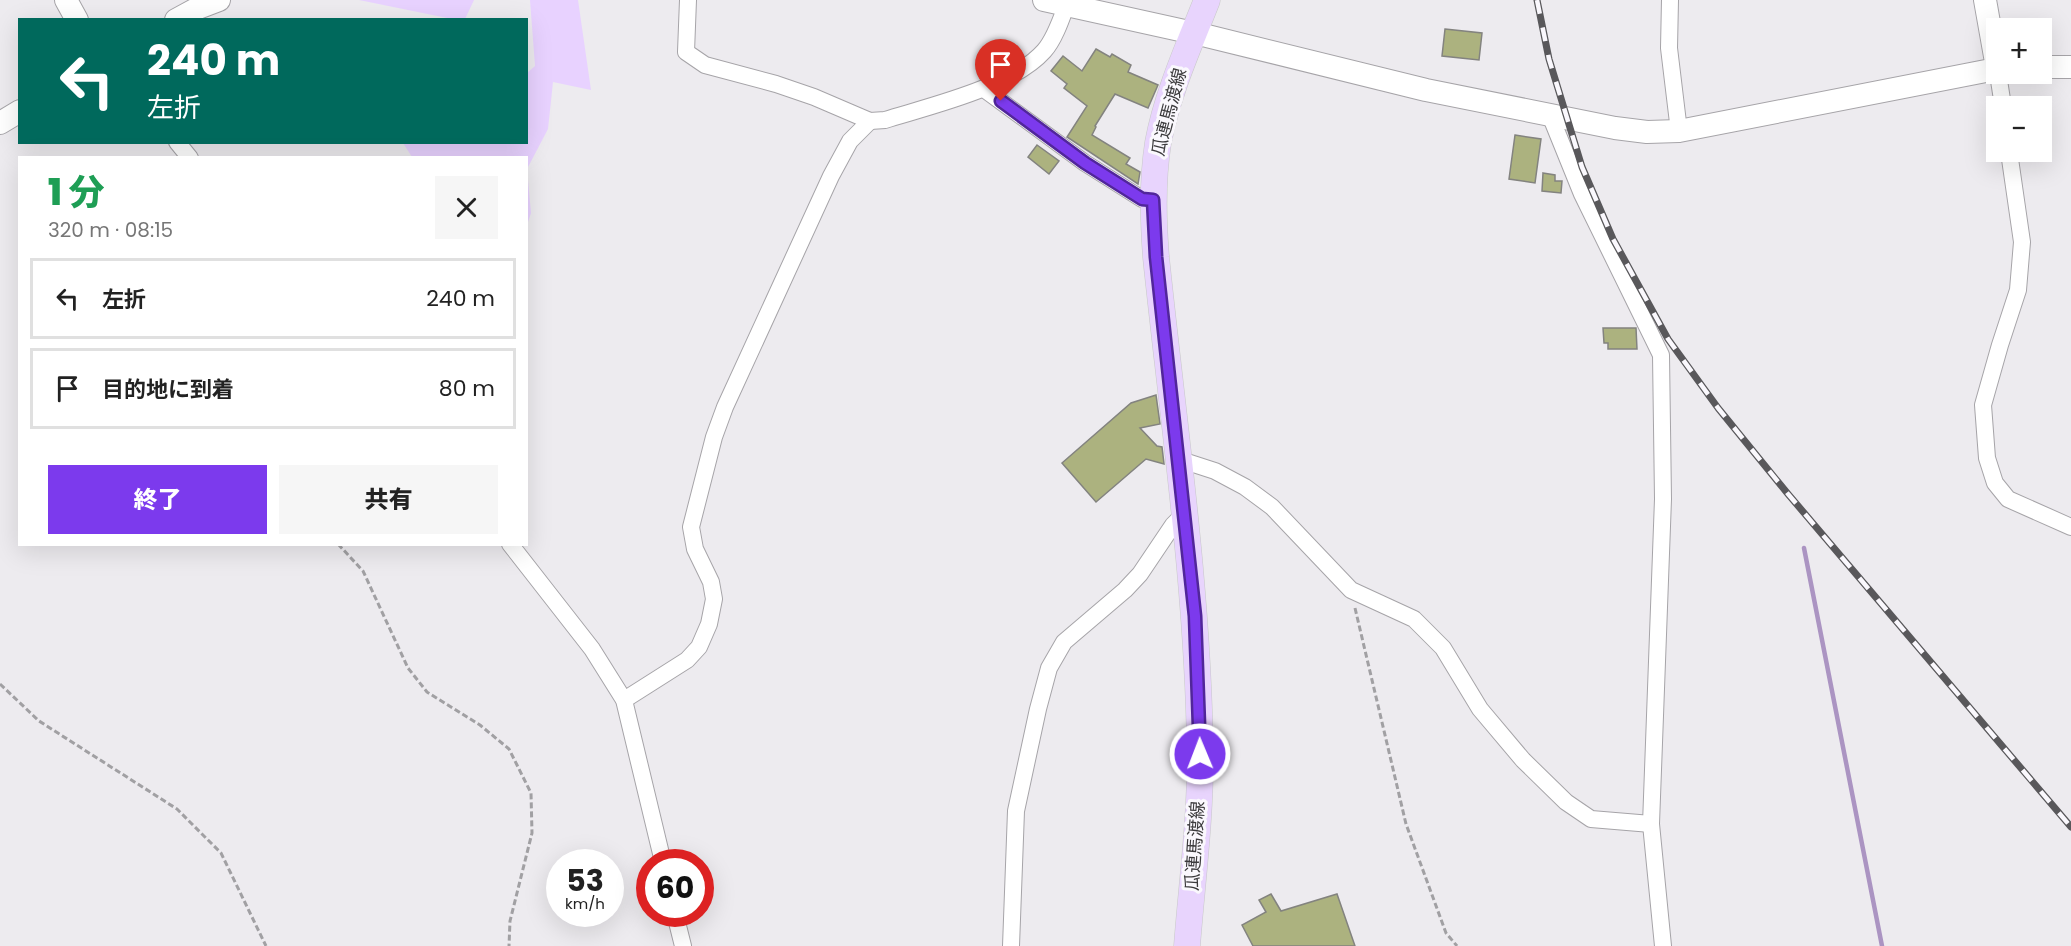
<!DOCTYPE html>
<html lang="ja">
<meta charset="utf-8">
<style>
body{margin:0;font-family:Poppins,"Noto Sans JP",sans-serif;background:#f6f6f6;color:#222;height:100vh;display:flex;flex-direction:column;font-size:22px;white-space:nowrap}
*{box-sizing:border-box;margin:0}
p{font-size:20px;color:#767676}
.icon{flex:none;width:33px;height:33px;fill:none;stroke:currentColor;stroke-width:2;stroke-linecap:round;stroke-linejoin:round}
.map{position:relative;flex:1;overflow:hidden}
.sheet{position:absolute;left:18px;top:156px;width:510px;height:390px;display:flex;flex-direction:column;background:#fff;border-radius:0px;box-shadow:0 6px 24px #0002}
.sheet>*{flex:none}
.guide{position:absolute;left:18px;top:18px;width:510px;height:126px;border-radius:0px;box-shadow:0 6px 24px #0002;background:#00695c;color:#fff;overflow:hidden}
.tools{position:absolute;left:1986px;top:18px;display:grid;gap:12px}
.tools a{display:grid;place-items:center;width:66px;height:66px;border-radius:0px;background:#fff;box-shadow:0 6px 24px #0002;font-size:30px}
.speed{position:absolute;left:546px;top:849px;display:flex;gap:12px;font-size:30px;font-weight:700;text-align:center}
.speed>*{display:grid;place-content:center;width:78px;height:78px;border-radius:50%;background:#fff;box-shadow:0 6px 24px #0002;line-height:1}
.speed small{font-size:15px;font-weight:400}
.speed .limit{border:9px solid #d22;background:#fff;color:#111}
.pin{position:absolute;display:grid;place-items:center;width:51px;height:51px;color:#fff;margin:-62px -26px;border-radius:50% 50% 50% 0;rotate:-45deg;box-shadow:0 0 6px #0007}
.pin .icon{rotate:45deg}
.me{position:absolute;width:66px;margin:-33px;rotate:359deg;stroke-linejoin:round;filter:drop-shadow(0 0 4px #0008)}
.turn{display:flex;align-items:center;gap:21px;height:126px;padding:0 30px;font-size:27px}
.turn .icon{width:78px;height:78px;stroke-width:2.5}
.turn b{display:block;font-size:42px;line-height:51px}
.round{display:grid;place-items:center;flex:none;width:63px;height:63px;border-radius:0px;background:#f6f6f6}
.headline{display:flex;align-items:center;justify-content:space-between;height:102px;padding:0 30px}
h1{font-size:36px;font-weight:800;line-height:45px;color:#1e9e55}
.button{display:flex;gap:12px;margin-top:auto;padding:12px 30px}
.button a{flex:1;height:69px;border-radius:0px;background:#7c3aed;color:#fff;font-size:24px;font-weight:800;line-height:69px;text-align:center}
.button a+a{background:#f6f6f6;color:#222}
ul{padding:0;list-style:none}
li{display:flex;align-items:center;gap:18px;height:81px;margin:0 12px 9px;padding:0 18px;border:3px solid #e0e0e0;border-radius:0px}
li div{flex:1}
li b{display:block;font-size:22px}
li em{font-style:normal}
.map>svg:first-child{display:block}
.green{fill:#e8d2ff}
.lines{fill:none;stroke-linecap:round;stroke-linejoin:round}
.stream{stroke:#ab94c2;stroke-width:4.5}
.building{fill:#acb27f;stroke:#83837f;stroke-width:1.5}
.street-casing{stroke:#a6a4a8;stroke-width:18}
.secondary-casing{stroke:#a6a4a8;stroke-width:24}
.primary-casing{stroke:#c8c8c9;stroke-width:27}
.path{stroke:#a1a0a3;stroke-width:3;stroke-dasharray:6 3;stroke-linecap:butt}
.street{stroke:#fff;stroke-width:16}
.secondary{stroke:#fff;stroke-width:22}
.primary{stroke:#e8d4fd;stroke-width:26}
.rail-casing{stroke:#59585b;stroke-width:7}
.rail{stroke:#faf8fd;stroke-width:4.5;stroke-dasharray:14;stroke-linecap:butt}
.route-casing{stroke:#51269a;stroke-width:15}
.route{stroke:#7c3aed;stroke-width:10}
.labels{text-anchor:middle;stroke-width:6;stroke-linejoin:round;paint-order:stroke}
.street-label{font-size:18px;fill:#3c3b3d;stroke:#faf8fd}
</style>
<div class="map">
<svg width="2071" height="946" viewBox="0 0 2071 946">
<rect width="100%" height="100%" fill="#edebef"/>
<g class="green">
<polygon points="359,0 474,0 465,19 457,20"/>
<polygon points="530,0 578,0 591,90 553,82 548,129 527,169 531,213 527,225 526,158 412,157 403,143 526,142 527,73 535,66"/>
</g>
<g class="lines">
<polyline class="stream" points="1804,548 1882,946"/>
</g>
<g class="building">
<polygon points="1445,29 1482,33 1479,60 1442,56"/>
<polygon points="1096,49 1110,57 1112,54 1131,65 1128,72 1158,85 1148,108 1115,94 1095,126 1096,127 1092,135 1130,158 1126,164 1140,172 1138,184 1067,137 1087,106 1064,88 1067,84 1051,71 1063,56 1082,71"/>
<polygon points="1515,135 1541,139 1535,183 1509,179"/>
<polygon points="1037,145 1059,161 1049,174 1028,157"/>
<polygon points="1543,173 1555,175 1555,181 1562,181 1561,193 1542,191"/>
<polygon points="1603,328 1636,328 1637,349 1608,349 1608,343 1604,343"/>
<polygon points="1156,395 1160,424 1140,428 1157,446 1162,447 1164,464 1146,459 1096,502 1062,463 1131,403"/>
<polygon points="1271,894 1281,911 1337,894 1355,946 1253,946 1242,925 1266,912 1259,900"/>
</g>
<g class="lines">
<g class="street-casing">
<g id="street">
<path d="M688 0 686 52 705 65 776 84 814 97 870 121 885 120C930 106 1012 87 1044 51 1054 40 1061 20 1066 6"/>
<polyline points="1670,0 1669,48 1679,131"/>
<polyline points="1998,74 2003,106"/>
<polyline points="984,89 1085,163 1142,199 1153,200"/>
<polyline points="1550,115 1582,194 1661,355 1663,499 1651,824 1663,946"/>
<polyline points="177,142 190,158"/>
<polyline points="2009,152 2022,242 2018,290 2000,345 1983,405 1987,458 1995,483 2008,499 2071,527"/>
<polyline points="1178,459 1215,471 1245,487 1272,507 1351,590 1414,619 1443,648 1480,709 1523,760 1566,802 1591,819 1651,824"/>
<polyline points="510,544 592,649 624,700 663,862"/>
<polyline points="624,700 687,660 699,647 709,624 714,599 711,582 695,549 691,527 714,437 725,407 831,176 850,141 870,121"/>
<polyline points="675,914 683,946"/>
<polyline points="1011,946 1016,811 1038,709 1049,668 1064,642 1125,590 1140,574 1173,525 1184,514"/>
</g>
</g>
<g class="secondary-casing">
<g id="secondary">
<polyline points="66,0 77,20"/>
<polyline points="1044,0 1207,36 1426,90 1615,128 1647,132 1679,131 1996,69"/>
<polyline points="1985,0 1996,62"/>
<polyline points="176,20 198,8 219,0"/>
<polyline points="2042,67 2071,67"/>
<polyline points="0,123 20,111"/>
</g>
</g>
<g class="primary-casing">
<path id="primary" d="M1187 946C1192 881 1201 816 1200 751 1198 586 1173 421 1156 257 1153 219 1152 181 1158 143 1167 94 1189 46 1207 0"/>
</g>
<g class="path">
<polyline points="338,544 363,571 408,668 427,692 480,725 509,749 531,793 532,833 510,921 509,946"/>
<polyline points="1355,608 1406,824 1446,933 1457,946"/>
<polyline points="0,684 39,721 177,809 221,853 266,946"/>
</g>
<use href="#street" class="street"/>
<use href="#secondary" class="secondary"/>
<use href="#primary" class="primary"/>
<g class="rail-casing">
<polyline id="rail" points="1537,0 1549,59 1582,167 1613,239 1668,339 1718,408 1788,494 2071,827"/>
</g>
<use href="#rail" class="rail"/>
</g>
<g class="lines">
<g class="route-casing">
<polyline id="route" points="1001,101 1085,163 1142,199 1153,200 1156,257 1195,616 1200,754"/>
</g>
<use href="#route" class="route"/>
</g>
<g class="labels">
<g class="street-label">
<text transform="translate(1169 112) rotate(-75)" y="6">瓜連馬渡線</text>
<text transform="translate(1195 846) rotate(-86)" y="6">瓜連馬渡線</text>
</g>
</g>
</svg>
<div class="tools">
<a>+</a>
<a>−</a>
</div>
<div class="speed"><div>53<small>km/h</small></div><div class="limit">60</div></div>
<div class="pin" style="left:1001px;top:101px;background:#d93025"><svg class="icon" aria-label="arrive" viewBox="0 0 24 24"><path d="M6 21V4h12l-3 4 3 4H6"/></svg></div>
<svg class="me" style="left:1200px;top:754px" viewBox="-20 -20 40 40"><circle r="17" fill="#7c3aed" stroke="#fff" stroke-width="3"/><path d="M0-11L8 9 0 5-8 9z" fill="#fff"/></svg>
<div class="guide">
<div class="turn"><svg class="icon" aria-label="left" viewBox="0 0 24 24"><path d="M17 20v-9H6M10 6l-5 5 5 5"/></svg><div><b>240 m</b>左折</div></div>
</div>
<section class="sheet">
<div class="headline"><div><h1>1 分</h1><p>320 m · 08:15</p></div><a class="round"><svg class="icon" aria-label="close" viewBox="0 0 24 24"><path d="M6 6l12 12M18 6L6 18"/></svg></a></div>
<ul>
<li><svg class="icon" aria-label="left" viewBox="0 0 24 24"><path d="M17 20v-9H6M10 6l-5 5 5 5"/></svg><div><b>左折</b></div><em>240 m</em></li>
<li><svg class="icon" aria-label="arrive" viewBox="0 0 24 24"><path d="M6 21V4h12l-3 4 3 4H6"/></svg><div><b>目的地に到着</b></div><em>80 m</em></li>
</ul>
<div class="button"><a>終了</a><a>共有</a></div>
</section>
</div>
